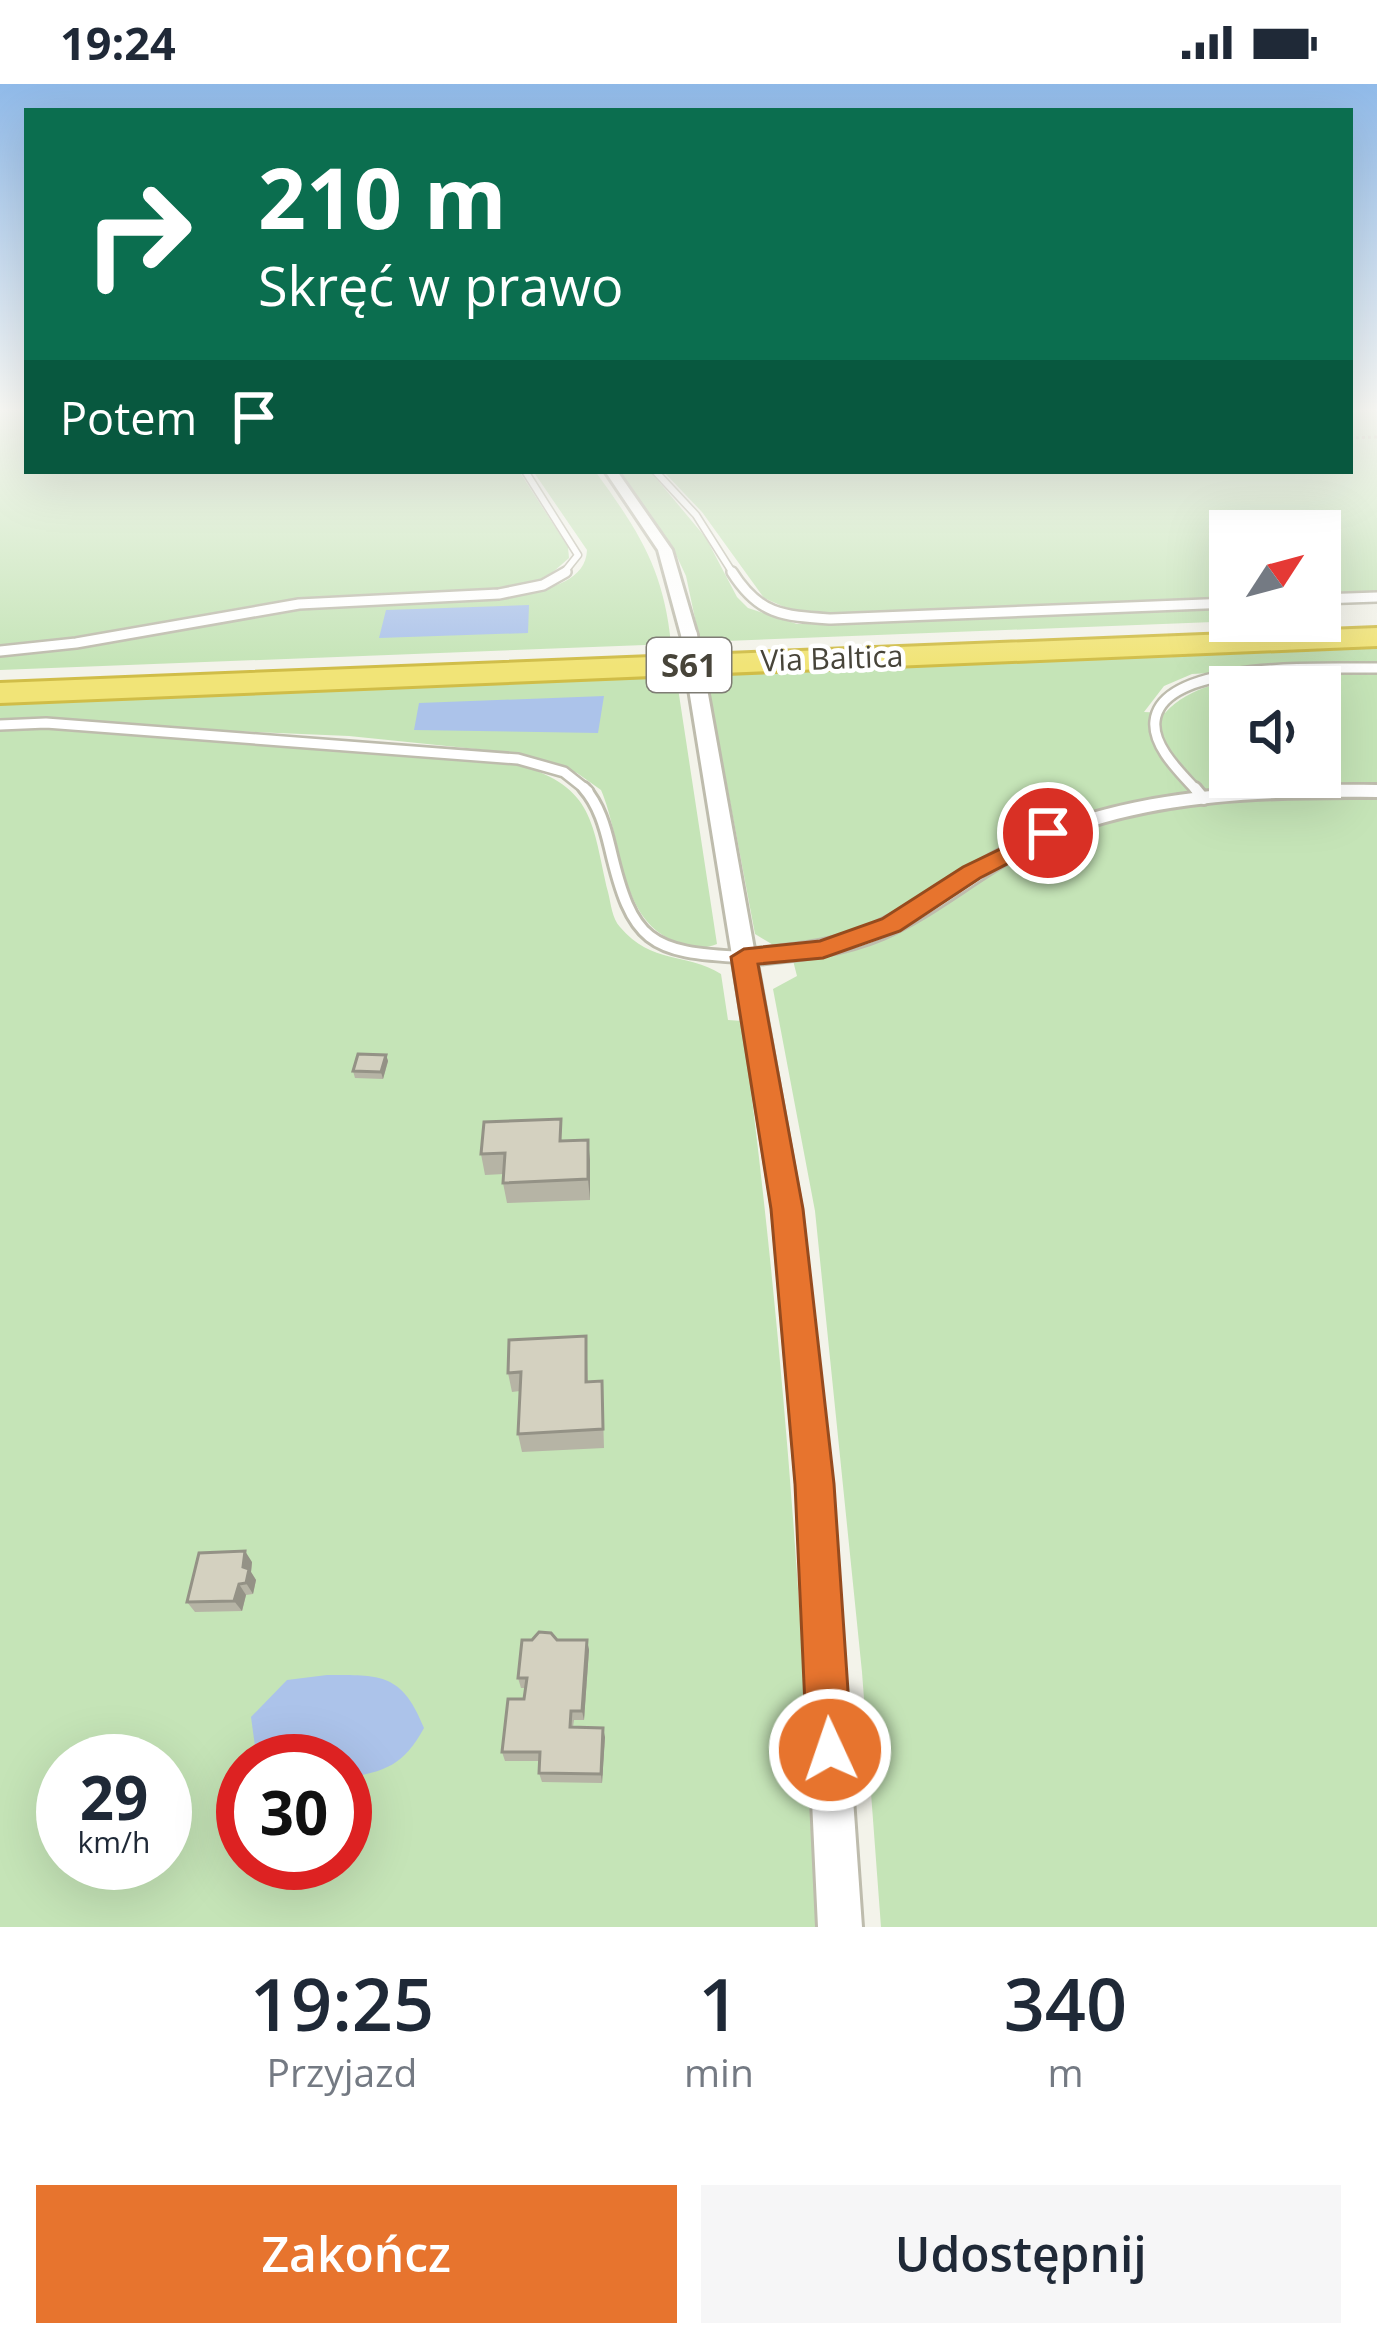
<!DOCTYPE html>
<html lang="pl">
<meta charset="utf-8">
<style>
body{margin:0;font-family:"Open Sans",sans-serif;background:#f6f6f7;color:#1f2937;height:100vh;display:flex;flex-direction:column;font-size:45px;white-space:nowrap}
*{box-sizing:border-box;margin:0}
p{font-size:39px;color:#747a83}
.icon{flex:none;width:66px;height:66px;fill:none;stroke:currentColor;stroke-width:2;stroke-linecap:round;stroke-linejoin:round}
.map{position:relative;height:1843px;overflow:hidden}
.side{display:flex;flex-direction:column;background:#fff;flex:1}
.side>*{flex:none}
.banner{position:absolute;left:24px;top:24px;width:1329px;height:366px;border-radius:0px;box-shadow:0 12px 48px #0002;background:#0b6e4f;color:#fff;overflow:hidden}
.needle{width:78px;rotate:54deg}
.controls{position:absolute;left:1209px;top:426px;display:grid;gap:24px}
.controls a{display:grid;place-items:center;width:132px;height:132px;border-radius:0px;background:#fff;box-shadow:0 12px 48px #0002;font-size:60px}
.speed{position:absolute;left:36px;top:1650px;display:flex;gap:24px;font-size:60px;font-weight:700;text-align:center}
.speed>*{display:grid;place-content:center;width:156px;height:156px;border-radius:50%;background:#fff;box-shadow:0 12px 48px #0002;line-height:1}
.speed small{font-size:30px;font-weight:400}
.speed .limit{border:18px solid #d22;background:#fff;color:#111}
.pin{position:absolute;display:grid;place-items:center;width:102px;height:102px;color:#fff;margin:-51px;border:6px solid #fff;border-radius:50%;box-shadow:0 3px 12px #0007}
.me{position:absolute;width:132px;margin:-66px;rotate:357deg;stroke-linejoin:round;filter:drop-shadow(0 0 9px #0008)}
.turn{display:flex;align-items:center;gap:42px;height:252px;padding:0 36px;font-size:54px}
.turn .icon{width:156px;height:156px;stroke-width:2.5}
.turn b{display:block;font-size:84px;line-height:102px}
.then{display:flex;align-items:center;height:114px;padding:0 36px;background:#0003;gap:24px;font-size:45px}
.eta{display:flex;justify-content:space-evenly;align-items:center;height:204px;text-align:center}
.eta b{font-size:72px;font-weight:600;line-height:84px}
.cta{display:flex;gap:24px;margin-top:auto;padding:24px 36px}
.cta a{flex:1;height:138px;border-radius:0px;background:#e7742e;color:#fff;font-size:48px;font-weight:600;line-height:138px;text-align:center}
.cta a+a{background:#f6f6f7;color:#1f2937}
.status{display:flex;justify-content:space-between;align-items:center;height:84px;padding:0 60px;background:#fff;direction:ltr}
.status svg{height:33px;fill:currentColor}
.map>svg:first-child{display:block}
.green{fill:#c5e4b7;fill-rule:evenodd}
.water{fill:#acc3ea}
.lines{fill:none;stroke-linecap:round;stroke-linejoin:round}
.lane-far2-casing{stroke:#bebcad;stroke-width:9}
.lane-far1-casing{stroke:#bebcad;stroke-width:14}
.lane-casing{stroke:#bebcad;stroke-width:16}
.street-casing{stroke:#bebcad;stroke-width:6}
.highway-casing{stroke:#d0bd48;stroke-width:6}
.path{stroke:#bfbba0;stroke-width:3;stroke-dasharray:3 3;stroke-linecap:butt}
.lane-far2{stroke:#fff;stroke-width:6}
.lane-far1{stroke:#fff;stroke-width:9}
.lane{stroke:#fff;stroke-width:10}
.street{fill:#fff;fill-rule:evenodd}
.highway{fill:#f1e477;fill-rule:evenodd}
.street-bridge-casing{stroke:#bebcad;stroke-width:21;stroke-linecap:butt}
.street-bridge{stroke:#fff;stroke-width:16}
.wall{fill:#b6b4a5}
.shaded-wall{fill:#949286}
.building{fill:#d4d1c0;stroke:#949286;stroke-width:3}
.route{fill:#e7742e;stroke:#964b1e;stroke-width:3}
.labels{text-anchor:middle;stroke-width:9;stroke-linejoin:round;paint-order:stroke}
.far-street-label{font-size:30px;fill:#474439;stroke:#fff}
.shield{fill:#fff;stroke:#7e7c74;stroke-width:3}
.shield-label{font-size:33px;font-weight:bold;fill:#474439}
</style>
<div class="status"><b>19:24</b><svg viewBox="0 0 49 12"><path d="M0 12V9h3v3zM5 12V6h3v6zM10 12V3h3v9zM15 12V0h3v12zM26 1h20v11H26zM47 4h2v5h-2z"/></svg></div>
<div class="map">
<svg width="1377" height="1843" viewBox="0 0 1377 1843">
<rect width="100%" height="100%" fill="#f3f3ea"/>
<g class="green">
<polygon points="0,324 27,324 27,387 519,387 568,463 569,474 545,495 501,506 301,516 105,552 0,563"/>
<polygon points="1350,324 1377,324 1377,509 1320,511 1320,447 1230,447 1230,515 800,530 764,514 702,428 663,387 1350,387"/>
<path d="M533 387H595C638 446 664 485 671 560L0 586V571C113 563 222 530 335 520 397 514 465 524 526 510 551 504 586 496 587 466Z"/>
<polygon points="618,387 650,387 706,454 737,513 748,524 797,540 1230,523 1230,537 1239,537 700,558 686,492 672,462"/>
<path d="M1377 563V580L1192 590 1164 602 1144 628 1165 629C1209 580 1315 592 1377 590V1843H881L862 1588 815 1127 773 905 797 892 789 861 775 862 755 850 706 590ZM1230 603H1320V693H1230Z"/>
<path d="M676 591 717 860C703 866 694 863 680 859 618 840 623 757 601 706L577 689 524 670 349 652 0 637V619Z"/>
<path d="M50 643 519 681C595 703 592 740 608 808 611 820 612 834 620 843 652 881 686 868 721 890L728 936 742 937C782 1237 804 1540 816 1843H0V644ZM63 1677H165V1779H63ZM243 1677H345V1779H243Z"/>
</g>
<g class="water">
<polygon points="529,521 528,549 379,554 386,526"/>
<polygon points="604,612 598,649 414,646 419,619"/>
<path d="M327 1591C381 1591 402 1589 424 1644 404 1681 385 1688 345 1694V1677H257L251 1633 287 1596Z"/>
</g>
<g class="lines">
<g class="lane-far2-casing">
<g id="lane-far2">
<polyline points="525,387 578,471 562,491"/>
<polyline points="655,387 696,431 734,491"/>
</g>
</g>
<g class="lane-far1-casing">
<g id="lane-far1">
<path d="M732 488C759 531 783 532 831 535L1230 519"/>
<polyline points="1320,515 1377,513"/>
<polyline points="0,567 76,559 299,520 499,510 543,501 566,488"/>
<polyline points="0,641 46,639 518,675 564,688 588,707"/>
<path d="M1197 707C1182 690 1152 663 1155 637 1162 575 1331 585 1377 584"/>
</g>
</g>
<g class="lane-casing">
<g id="lane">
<path d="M584 704C599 721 605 743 610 764 632 858 649 869 744 873"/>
<polyline points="1195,704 1204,715"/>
</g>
</g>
<g class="street-casing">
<g id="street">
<polygon points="605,387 617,387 672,466 697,551 695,554 681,551 658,466"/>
<path d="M697 594 706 599 754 865C794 861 834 858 871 841 927 816 975 774 1032 750 1141 704 1260 700 1377 701V713C1267 712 1154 714 1050 757 990 782 942 828 883 854 843 871 799 876 757 880L801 1125 831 1400 862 1843H818L797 1400 773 1125 688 599Z"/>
</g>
</g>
<g class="highway-casing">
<polygon id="highway" points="1377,544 1377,562 0,619 0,599"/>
</g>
<polyline class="path" points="1350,354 1377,353"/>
<use href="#lane-far2" class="lane-far2"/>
<use href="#lane-far1" class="lane-far1"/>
<use href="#lane" class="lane"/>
<use href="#street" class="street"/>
<use href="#highway" class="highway"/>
<g class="street-bridge-casing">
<polyline id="street-bridge" points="689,551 697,599"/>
</g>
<use href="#street-bridge" class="street-bridge"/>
</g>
<g class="wall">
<polygon points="386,971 388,977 383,995 355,994 353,987"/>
<polygon points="588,1056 590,1116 507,1119 503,1099 504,1090 485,1091 481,1070 563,1057"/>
<polygon points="586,1252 588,1298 602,1297 604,1364 522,1368 518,1350 520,1307 512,1308 508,1289"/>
<polygon points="252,1478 251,1488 256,1496 253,1510 246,1511 242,1527 195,1528 187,1518"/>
<polygon points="557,1556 587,1556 589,1566 584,1636 574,1636 573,1643 605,1653 602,1699 542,1698 539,1689 540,1677 505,1677 502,1668 524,1615 526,1604 521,1604 518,1594"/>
</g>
<g class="shaded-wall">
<polygon points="386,971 388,977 383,995 381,988"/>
<polygon points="588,1056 590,1076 590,1116 588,1095"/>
<polygon points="245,1467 252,1478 251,1488 256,1496 253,1510 246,1499 243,1483"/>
<polygon points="239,1500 246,1511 242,1527 234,1517"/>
<polygon points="587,1556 589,1566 584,1636 582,1627"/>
<polygon points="603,1644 605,1653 602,1699 601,1690"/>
</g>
<g class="building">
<polygon points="358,970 386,971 381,988 353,987"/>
<polygon points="561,1035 560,1057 588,1056 588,1095 503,1099 505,1069 481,1070 484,1038"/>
<polygon points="586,1252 586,1298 602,1297 603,1345 518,1350 521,1288 508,1289 509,1256"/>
<polygon points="245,1467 243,1483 249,1485 246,1499 239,1500 234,1517 187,1518 199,1469"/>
<polygon points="539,1548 551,1549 557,1556 587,1556 582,1627 571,1627 570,1643 603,1644 601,1690 539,1689 540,1668 502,1668 508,1615 524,1615 527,1594 518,1594 522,1556 532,1556"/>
</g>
<linearGradient id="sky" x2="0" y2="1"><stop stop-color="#90bae9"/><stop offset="0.56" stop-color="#fafaf6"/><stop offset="1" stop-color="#fafaf6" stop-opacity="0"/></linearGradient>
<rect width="1377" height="582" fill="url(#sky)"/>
<polygon class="route" points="1048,742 1060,749 1057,754 980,794 900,847 823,874 758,880 803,1125 834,1400 852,1666 846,1682 830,1688 814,1682 807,1666 795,1400 771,1125 731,873 744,865 820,857 882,835 963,783"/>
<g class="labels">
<g class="far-street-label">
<text transform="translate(832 575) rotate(-2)" y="10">Via Baltica</text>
</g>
<rect class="shield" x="647" y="554" width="84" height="54" rx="9"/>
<g class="shield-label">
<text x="689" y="593">S61</text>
</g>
</g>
</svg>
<div class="controls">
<a><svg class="needle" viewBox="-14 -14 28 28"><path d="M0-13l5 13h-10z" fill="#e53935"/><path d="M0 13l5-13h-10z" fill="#747a83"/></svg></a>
<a><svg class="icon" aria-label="sound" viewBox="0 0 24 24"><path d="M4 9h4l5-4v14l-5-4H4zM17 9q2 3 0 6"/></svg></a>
</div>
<div class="speed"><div>29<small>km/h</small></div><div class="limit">30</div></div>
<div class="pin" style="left:1048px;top:749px;background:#d93025"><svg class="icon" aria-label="arrive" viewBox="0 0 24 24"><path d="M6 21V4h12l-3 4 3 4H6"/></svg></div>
<svg class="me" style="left:830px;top:1666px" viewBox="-20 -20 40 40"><circle r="17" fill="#e7742e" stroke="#fff" stroke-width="3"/><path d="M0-11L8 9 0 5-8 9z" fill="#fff"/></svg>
<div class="banner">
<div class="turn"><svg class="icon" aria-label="right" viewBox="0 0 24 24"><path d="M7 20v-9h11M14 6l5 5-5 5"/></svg><div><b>210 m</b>Skręć w prawo</div></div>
<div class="then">Potem<svg class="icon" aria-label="arrive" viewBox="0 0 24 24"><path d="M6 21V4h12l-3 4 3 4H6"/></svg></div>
</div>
</div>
<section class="side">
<div class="eta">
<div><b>19:25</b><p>Przyjazd</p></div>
<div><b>1</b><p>min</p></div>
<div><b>340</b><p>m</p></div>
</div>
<div class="cta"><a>Zakończ</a><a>Udostępnij</a></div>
</section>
